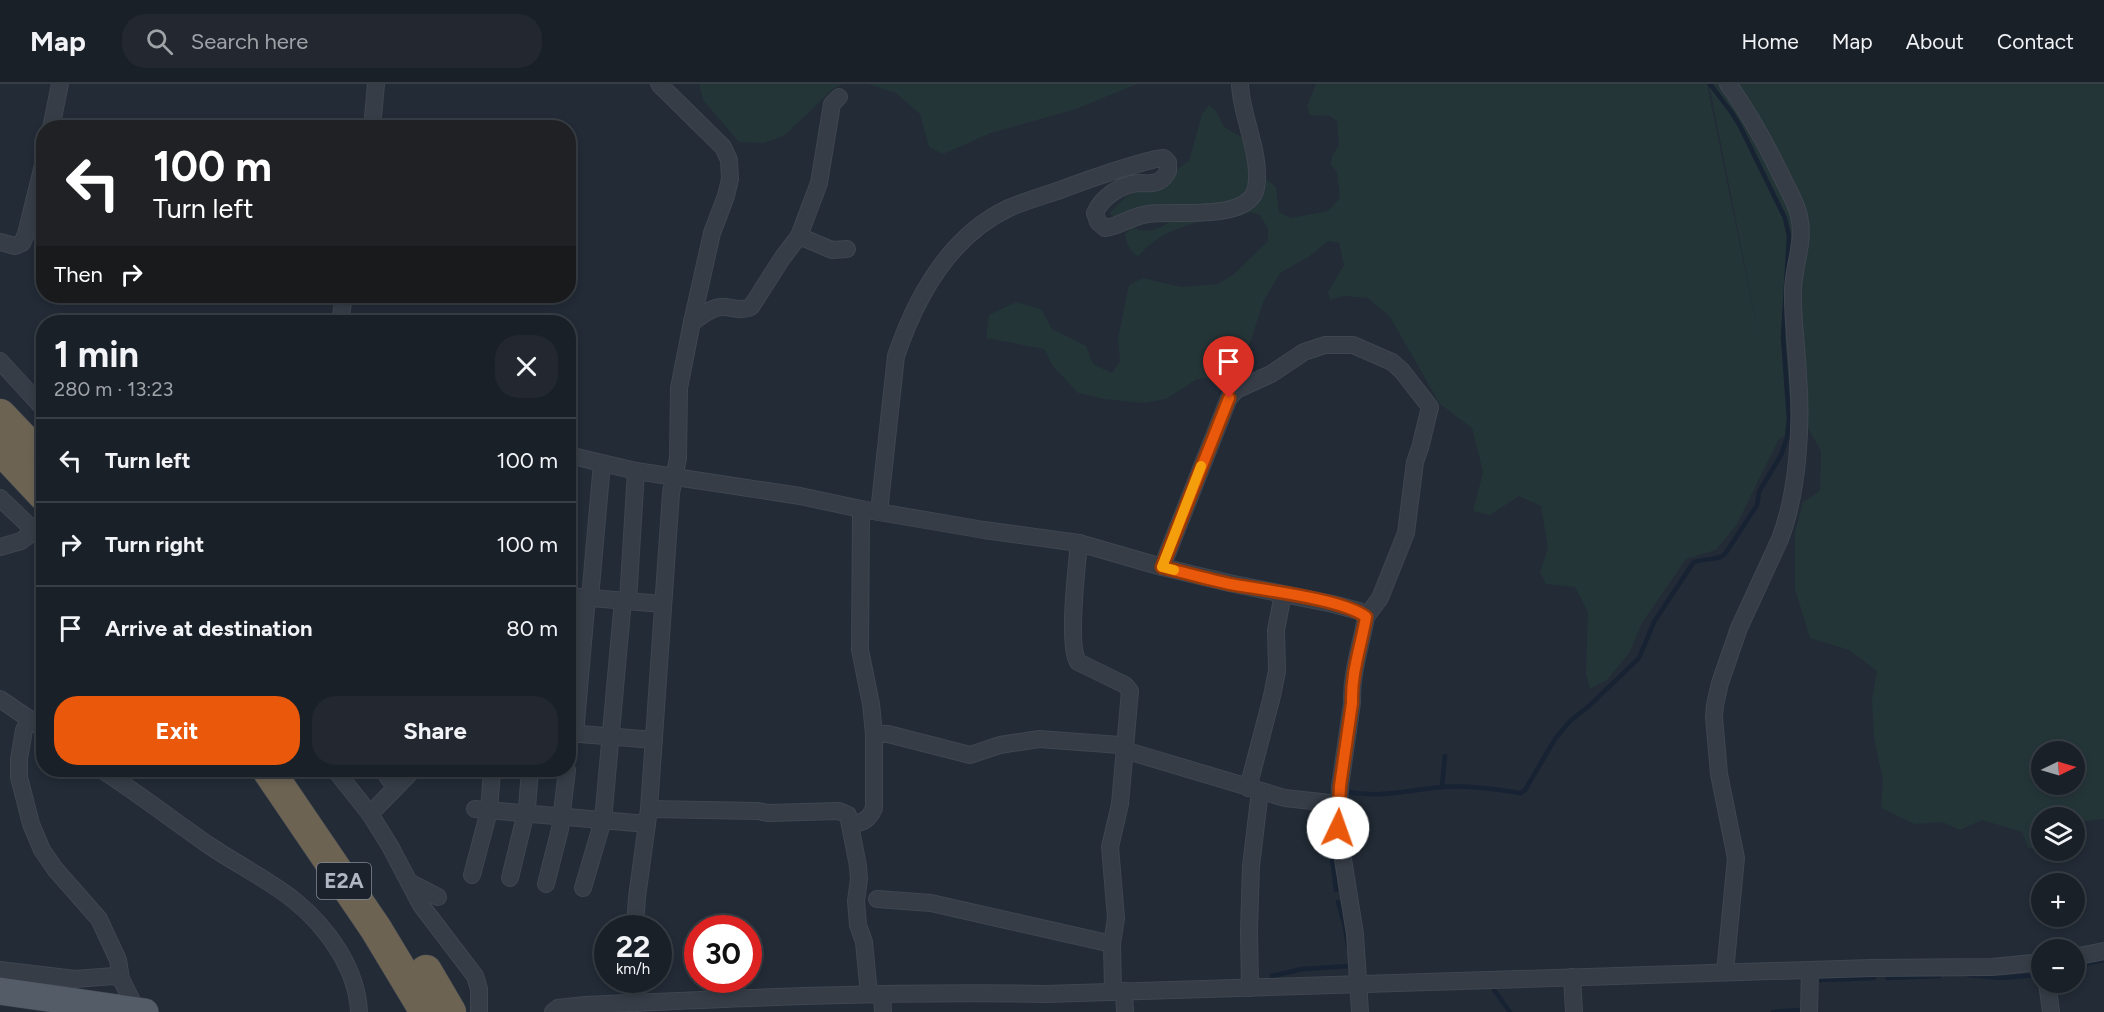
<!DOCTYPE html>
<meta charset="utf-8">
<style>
body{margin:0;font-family:Figtree,sans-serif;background:#232830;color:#f1f3f6;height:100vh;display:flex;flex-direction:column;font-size:22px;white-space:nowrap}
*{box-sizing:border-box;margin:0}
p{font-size:20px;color:#9fa3a8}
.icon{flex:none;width:33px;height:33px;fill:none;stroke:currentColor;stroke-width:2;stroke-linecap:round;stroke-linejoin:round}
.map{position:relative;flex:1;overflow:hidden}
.side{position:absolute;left:36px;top:231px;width:540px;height:462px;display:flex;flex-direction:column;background:#1a2028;border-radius:24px;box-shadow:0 3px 9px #0003,0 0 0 2px #383e45}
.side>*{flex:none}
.guide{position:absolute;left:36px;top:36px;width:540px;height:183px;border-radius:24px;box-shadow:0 3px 9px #0003,0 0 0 2px #383e45;background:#202124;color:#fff;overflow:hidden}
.needle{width:39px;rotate:85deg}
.fabs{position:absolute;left:2031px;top:657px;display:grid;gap:12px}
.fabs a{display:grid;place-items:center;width:54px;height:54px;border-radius:50%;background:#1a2028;box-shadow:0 3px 9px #0003,0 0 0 2px #383e45;font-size:30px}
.speed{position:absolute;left:594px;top:831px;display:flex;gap:12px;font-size:30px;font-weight:700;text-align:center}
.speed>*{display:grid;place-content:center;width:78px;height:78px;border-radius:50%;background:#1a2028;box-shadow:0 3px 9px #0003,0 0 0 2px #383e45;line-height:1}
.speed small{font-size:15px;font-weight:400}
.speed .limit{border:9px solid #d22;background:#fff;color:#111}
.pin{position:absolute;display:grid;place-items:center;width:51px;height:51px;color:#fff;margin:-62px -26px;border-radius:50% 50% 50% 0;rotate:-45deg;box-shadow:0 0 6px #0007}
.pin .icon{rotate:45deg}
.me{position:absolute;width:66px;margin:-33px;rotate:3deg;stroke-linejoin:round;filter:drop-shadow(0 0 4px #0008)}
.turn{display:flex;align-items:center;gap:21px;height:126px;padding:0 18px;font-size:27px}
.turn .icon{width:78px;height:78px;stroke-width:2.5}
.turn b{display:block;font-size:42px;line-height:51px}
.then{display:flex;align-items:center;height:57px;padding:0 18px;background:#0003;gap:12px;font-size:22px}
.round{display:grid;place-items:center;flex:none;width:63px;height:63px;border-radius:24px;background:#232830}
.summary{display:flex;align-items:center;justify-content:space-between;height:102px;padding:0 18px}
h1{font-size:36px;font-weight:700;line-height:45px}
.primary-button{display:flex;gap:12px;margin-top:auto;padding:12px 18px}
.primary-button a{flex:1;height:69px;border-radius:24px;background:#ea580c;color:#fff;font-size:24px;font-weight:700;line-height:69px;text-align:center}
.primary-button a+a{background:#232830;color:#f1f3f6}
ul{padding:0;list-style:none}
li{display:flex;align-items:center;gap:18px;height:84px;padding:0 18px;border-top:2px solid #383e45}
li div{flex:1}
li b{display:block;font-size:22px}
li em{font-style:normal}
header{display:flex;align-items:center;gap:36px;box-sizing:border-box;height:84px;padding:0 30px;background:#1a2028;border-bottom:2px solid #383e45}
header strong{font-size:28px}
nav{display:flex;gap:33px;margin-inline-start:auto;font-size:21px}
.search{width:420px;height:54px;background:#232830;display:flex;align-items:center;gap:15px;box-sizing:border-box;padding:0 21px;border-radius:24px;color:#9fa3a8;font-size:22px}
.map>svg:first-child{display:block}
.green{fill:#243538;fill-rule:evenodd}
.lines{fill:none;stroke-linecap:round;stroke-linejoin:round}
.stream{stroke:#172233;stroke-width:4.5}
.minor-casing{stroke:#3f4650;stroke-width:18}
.primary-casing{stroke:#3f4650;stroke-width:28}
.motorway-casing{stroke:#404752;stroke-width:33}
.minor{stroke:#363d47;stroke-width:16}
.primary{stroke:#545c67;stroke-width:27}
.motorway{stroke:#6c6353;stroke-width:32}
.route-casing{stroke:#983908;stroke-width:15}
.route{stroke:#ea580c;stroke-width:10}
.slow{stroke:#f59e0b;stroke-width:10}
.labels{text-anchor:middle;stroke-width:6;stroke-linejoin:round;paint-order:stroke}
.shield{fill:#1b222c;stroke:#838a96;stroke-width:1.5}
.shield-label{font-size:21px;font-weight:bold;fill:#b0b7c3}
</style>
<header>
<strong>Map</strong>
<div class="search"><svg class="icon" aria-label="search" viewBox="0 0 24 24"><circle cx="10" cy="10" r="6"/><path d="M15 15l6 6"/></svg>Search here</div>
<nav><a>Home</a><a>Map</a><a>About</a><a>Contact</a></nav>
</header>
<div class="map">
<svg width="2104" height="928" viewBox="0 0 2104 928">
<rect width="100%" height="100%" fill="#222b36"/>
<g class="green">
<polygon points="699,0 843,0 833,5 785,51 764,59 739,58 703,16"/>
<polygon points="868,0 1137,0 1076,25 991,49 943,70 929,63 920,30 896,9"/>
<path d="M1316 0H1707L1761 263 1709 0H2104V735L2075 738 2074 734H2042L2041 764H2028L2022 748 1982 736 1960 746 1942 738 1915 740 1881 724 1883 697 1874 653 1872 615 1877 587 1849 566 1810 554 1795 505V448L1803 418 1820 407 1821 367 1806 341 1779 355 1737 440 1716 466 1686 475 1642 539 1629 569 1607 596 1590 605 1586 590 1588 528 1575 503 1546 500 1540 488 1548 464 1541 422 1519 412 1490 431 1473 427 1483 388 1472 344 1440 320 1390 233 1368 214 1343 212 1330 216 1328 208 1344 181 1339 159 1328 157 1310 172 1280 189 1264 216 1251 256 1236 288 1222 293 1197 295 1166 315 1143 319 1105 315 1078 309 1053 282 1044 265 986 254 989 231 1016 218 1041 225 1052 245 1086 262 1093 280 1112 289 1120 277 1118 254 1129 201 1143 194 1181 203 1218 200 1234 190 1268 157V145L1260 131C1246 126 1242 129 1228 132 1197 137 1159 146 1139 172 1130 170 1126 158 1125 150L1133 143C1149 152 1163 143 1176 133H1114L1109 129 1127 112 1170 93 1179 84 1189 77 1202 30 1209 21 1216 27 1224 43 1245 55 1256 90 1266 95 1276 103 1279 128 1291 134 1328 127 1340 114 1337 88 1331 81 1332 72 1339 61 1337 37 1330 32 1310 31 1307 22ZM2042 668H2074V700H2042Z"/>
</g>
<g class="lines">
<g class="stream">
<polyline points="1442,703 1445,672"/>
<path d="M1348 708C1381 714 1409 706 1441 703 1468 701 1494 705 1521 709L1525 706 1555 655 1570 637 1589 622 1639 574 1654 538 1693 479C1703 473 1716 478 1725 470L1757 421 1759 408 1781 371 1787 354 1789 335 1783 253 1789 152 1785 134 1740 42 1732 29 1710 0"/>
<polyline points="1327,734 1336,806"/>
<polyline points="1338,818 1345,843 1348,862"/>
<polyline points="2074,882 2104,876"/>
<polyline points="1969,891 2003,894 2038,891"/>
<polyline points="1272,892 1302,885 1351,882"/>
<polyline points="1887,894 1939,892"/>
<polyline points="1817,896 1874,894"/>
<polyline points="1494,906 1510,928"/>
<polyline points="1773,928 1800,926"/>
</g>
<g class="minor-casing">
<g id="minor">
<polyline points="51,44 60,0"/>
<polyline points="372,44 376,0"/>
<polyline points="799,152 832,166 847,165"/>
<polyline points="0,158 15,162 22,159 26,150 44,77"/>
<polyline points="340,238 344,212"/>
<path d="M692 238C701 233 711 223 722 223 733 223 741 228 751 223L783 173 799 152 819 99 832 20 839 13"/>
<polyline points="0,277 44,325"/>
<path d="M568 371 636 387 800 412 861 425 984 446 1079 459 1162 483 1229 499 1333 520 1359 527 1366 533C1361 562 1351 589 1352 619L1340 702 1338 744 1355 850 1360 928"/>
<polyline points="0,414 44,456"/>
<polyline points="861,425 860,566 871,620 874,650"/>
<path d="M879 428 896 272C916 213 949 152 1009 124 1025 117 1043 112 1060 106 1092 94 1123 83 1156 75L1164 74 1168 78V87C1166 90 1165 93 1162 95 1155 101 1146 99 1138 99 1120 101 1102 113 1095 129L1098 138 1105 144C1120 142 1132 132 1148 130 1175 126 1249 138 1256 104 1262 70 1241 33 1240 0"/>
<path d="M1079 459C1077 482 1067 560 1078 578L1125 601 1130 607 1120 720 1110 763 1116 834 1112 860 1113 907"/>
<polyline points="0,463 21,457 44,440"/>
<polyline points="1162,483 1229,314 1236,306 1271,290 1304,268 1325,261 1353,261 1392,278 1402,287 1430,323 1420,364 1415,378 1406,449 1380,514 1366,533"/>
<polyline points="568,512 662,520"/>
<polyline points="590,514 602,379"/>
<polyline points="628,517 636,387"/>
<polyline points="0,615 44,645"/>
<polyline points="30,635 24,646 19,675 19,693 31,740 42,766 55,785 99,835 118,876 121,895 132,917 135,928"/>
<polyline points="568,649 654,656"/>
<polyline points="575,650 587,513"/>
<polyline points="568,670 570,649"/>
<path d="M102 686C139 710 174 737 210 762 238 781 269 796 295 817 328 844 357 885 359 928"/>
<polyline points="335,686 370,730 390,762 421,821 475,892 479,905 479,928"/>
<polyline points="383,686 395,703"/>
<polyline points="1248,704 1272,612 1277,587 1276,546 1283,510"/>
<polyline points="475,725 647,740"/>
<polyline points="649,725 758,727 768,729 839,727 848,731 858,782 859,795 856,817 858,841 864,858 869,910"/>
<polyline points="370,730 413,686"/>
<path d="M851 741C863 738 869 736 874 724V650H888L970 671 1000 661 1039 655 1120 661 1131 668 1285 714 1339 720"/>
<polyline points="472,791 489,727 492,686"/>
<polyline points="510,794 527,724 530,686"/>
<polyline points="411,799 438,813"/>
<polyline points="546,800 560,745 567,686"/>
<polyline points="583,804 603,736 623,516"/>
<polyline points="877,815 931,819 1112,860"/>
<polyline points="635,844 637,813 649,725 671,409 678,374 679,304 692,238 712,149 726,112 730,95 729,76 723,63 659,0"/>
<polyline points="2074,873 2104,867"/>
<polyline points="0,886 75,895 114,892 121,895"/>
<path d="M1725 888 1736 774 1719 690 1714 633 1715 621 1720 599 1739 544 1780 455C1798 408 1802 342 1798 292 1797 263 1792 234 1793 205 1794 180 1805 157 1799 132 1796 118 1787 104 1781 91 1765 58 1749 29 1728 0"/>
<polyline points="1572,893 1574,928"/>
<polyline points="637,896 638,919"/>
<polyline points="2047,898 2051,928"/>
<polyline points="1250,904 1249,846 1251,782 1260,707"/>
<polyline points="1124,907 1125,928"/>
<polyline points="882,910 883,928"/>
<path d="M553 928 558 924 585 921C738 914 892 907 1046 910L1871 884 1992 883 2042 878"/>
<polyline points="1809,928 1810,886"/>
</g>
</g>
<g class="primary-casing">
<polyline id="primary" points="0,907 145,928"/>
</g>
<g class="motorway-casing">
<g id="motorway">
<polyline points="0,331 44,377"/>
<polyline points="0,364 44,411"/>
<polyline points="268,686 376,845 426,928"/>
<polyline points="426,887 450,928"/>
</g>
</g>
<use href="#minor" class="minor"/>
<use href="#primary" class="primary"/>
<use href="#motorway" class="motorway"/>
</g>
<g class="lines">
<g class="route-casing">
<path id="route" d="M1229 314 1162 483C1185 489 1207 495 1230 500 1262 506 1343 515 1366 533 1361 562 1351 589 1352 619L1340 702 1338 744"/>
</g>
<use href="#route" class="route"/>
<polyline class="slow" points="1174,486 1162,483 1201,382"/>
</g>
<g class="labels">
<rect class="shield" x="317" y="779" width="54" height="36" rx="4.5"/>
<g class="shield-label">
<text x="344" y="804">E2A</text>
</g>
</g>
</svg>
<div class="fabs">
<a><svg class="needle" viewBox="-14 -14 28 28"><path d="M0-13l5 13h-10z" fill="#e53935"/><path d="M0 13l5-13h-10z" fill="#9fa3a8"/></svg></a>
<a><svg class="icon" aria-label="layers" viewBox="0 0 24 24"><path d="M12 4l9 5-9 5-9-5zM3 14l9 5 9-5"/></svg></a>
<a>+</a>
<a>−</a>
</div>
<div class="speed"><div>22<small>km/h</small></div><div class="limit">30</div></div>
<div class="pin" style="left:1229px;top:314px;background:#d93025"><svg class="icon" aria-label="arrive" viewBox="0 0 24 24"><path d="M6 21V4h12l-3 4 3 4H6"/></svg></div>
<svg class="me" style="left:1338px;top:744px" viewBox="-20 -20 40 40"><circle r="19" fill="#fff"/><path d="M0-13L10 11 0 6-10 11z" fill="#ea580c"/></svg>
<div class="guide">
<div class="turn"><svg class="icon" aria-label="left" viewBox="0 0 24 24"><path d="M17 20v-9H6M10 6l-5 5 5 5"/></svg><div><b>100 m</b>Turn left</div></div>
<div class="then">Then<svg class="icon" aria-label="right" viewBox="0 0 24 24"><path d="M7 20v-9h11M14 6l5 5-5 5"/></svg></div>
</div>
<section class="side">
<div class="summary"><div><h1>1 min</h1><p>280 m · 13:23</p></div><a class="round"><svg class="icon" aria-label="close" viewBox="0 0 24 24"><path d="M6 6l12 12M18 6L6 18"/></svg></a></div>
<ul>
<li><svg class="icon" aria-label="left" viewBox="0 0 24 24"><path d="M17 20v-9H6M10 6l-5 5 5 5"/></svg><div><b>Turn left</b></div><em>100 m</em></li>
<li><svg class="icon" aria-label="right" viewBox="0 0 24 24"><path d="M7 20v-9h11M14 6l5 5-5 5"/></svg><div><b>Turn right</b></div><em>100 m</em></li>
<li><svg class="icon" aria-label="arrive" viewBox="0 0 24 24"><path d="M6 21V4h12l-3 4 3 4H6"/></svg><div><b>Arrive at destination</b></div><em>80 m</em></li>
</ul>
<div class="primary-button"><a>Exit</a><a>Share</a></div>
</section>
</div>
